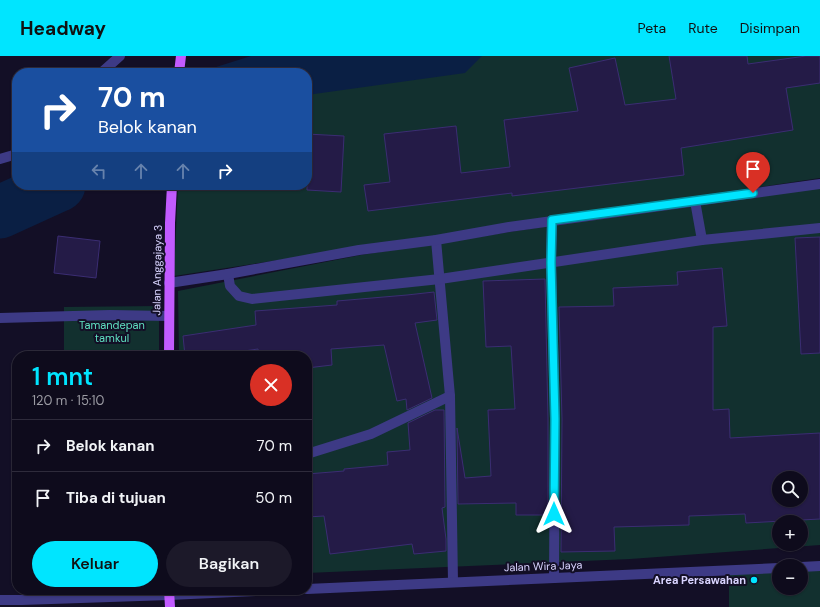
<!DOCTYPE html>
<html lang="id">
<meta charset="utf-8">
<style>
body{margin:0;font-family:"DM Sans",sans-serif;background:#1c1929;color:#f1f3f6;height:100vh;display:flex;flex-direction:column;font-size:15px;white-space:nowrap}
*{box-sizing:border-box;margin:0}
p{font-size:13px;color:#9b9ba3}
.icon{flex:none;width:22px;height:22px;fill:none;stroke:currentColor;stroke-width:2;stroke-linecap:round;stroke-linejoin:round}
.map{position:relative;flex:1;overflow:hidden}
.side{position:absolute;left:12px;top:295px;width:300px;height:244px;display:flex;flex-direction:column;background:#0e0b1c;border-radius:16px;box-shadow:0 1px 3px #0004,0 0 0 1px #2e2b3b}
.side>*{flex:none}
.banner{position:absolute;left:12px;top:12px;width:300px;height:122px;border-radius:16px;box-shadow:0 1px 3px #0004,0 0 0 1px #2e2b3b;background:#1a4fa0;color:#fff;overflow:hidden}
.controls{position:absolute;left:772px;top:415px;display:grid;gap:8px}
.controls a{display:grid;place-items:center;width:36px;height:36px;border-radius:50%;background:#0e0b1c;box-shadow:0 1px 3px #0004,0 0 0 1px #2e2b3b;font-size:20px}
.pin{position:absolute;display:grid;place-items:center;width:34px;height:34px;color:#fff;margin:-41px -17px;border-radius:50% 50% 50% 0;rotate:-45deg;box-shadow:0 0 4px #0007}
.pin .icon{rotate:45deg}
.me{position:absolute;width:44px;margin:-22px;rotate:0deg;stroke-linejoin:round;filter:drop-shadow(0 0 3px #0008)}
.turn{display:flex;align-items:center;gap:14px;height:84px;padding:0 20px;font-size:18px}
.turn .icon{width:52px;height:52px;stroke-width:2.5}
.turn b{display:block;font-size:28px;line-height:34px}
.lanes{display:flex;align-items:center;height:38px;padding:0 20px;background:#0003;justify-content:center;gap:20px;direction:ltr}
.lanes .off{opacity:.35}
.round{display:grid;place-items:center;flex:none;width:42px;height:42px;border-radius:21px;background:#1c1929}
.headline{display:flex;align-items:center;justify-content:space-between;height:68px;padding:0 20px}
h1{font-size:24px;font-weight:600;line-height:30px;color:#00e5ff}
.button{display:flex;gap:8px;margin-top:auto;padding:8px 20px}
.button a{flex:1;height:46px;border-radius:24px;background:#00e5ff;color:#111;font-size:16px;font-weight:600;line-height:46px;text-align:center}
.button a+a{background:#1c1929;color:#f1f3f6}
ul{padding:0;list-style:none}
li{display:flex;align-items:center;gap:12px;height:52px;padding:0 20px;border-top:1px solid #2e2b3b}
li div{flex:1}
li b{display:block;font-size:15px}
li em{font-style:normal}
header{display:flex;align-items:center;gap:24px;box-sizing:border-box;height:56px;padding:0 20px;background:#00e5ff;color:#111}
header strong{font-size:19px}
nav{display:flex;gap:22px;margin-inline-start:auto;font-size:14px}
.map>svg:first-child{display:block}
.green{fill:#12302f;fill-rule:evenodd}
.water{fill:#0a1f44}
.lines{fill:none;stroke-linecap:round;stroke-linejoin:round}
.river{stroke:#0a1f44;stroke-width:53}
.building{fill:#241b47;stroke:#3b2d73;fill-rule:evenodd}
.minor{stroke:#3d3a85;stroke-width:10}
.major{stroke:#c25bff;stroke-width:10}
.route-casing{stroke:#0095a6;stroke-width:10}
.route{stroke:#00e5ff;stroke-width:7}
.poi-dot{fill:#00e5ff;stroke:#130f26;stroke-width:1.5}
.labels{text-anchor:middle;stroke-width:4;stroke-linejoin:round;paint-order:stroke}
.street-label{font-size:11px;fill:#d9d4ff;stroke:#130f26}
.park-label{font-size:11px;fill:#5fe0c0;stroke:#130f26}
.poi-label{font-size:11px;font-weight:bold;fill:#d9d4ff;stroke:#130f26;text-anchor:end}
</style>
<header>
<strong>Headway</strong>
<nav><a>Peta</a><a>Rute</a><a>Disimpan</a></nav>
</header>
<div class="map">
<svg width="820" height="551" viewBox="0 0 820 551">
<rect width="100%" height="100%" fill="#130f26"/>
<g class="green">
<polygon points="436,0 820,0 820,122 174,220 178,129 307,129 307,33"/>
<path d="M820 128V489L630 503 307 517V300H179L178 235 361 199ZM779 422H801V444H779ZM779 466H801V488H779Z"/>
<polygon points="159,250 159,300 64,300 64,251"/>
<polygon points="820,511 820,551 729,551 729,515 779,513 779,532 801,532 801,512"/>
</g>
<polygon class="water" points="251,0 482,0 465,17 307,39 307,17 197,17"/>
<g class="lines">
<polyline class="river" points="0,156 57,130 59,129"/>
</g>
<g class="building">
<polygon points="669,0 747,0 748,8 806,0 820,0 820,27 786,32 793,74 681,92 684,119 512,140 512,137 368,155 364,129 390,126 384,78 456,70 461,117 510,111 504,64 578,55 569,12 615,2 625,49 676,43"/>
<polygon points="307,78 344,80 341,136 307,134"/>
<polygon points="58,180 100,185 96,222 54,217"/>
<polygon points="820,181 820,297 801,298 795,182"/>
<path d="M722 212 727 270 713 271V354L729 353 730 382 820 377V463L746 467 745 458 689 460V469L614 471 615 495 561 496 562 363 559 251 614 250 613 232 678 229 677 216ZM779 422H801V444H779Z"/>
<polygon points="545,223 548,363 548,459 516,459 516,447 458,448 457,372 465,422 491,420 488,354 515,353 511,290 486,291 483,225"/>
<polygon points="434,236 437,264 415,267 432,342 407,354 406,343 397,345 384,289 331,293 332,309 307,312 307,300 259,300 258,293 209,300 185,300 183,280 256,269 255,255 337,249 337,245 407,239"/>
<polygon points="435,354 444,354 445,451 442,452 446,483 446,495 414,498 412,488 330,498 324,460 307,461 307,418 344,415 344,413 388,409 387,396 410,394 408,367"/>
</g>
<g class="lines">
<g class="minor">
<polyline points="101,17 120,0"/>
<polyline points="0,103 17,98"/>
<polyline points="695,145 702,184"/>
<polyline points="552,164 551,207 555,363 554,522"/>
<polyline points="436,184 450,340 453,526"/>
<polyline points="228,218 230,230 239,240 252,243 440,223 702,184 820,172"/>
<polyline points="169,227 228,218 359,194 436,184 509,171 820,128"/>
<polyline points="0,262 110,259 168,260"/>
<polyline points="307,398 371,378 450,340"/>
<polyline points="801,511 820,510"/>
<path d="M307 533C464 525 622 520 779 512"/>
<polyline points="0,544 22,544 169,539 277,534"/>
</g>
<g class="major">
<polyline points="179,17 181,0"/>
<polyline points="169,300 170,167 172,129"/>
<polyline points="169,534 170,551"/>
</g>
</g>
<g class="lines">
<g class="route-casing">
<polyline id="route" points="554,458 555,363 551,207 552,164 753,137"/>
</g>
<use href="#route" class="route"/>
</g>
<circle class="poi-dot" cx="754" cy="524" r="4"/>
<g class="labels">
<g class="street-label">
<text transform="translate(157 214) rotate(-89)" y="4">Jalan Anggajaya 3</text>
<text transform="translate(543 510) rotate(-2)" y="4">Jalan Wira Jaya</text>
</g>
<g class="park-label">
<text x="112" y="273">Tamandepan<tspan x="112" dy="13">tamkul</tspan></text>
</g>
<g class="poi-label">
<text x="746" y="528">Area Persawahan</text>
</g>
</g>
</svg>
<div class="controls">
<a><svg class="icon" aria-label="search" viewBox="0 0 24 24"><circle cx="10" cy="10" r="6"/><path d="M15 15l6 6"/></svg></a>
<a>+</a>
<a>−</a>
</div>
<div class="pin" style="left:753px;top:137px;background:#d93025"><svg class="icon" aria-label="arrive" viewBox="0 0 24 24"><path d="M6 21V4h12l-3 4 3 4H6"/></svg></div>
<svg class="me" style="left:554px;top:458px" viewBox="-20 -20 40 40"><path d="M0-17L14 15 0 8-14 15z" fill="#00e5ff" stroke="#fff" stroke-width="4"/></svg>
<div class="banner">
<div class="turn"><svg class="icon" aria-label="right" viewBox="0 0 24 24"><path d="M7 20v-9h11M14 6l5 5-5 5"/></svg><div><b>70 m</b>Belok kanan</div></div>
<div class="lanes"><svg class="icon off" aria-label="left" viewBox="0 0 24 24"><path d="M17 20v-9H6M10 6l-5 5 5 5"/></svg><svg class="icon off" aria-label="ahead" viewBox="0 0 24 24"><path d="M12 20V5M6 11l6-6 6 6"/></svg><svg class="icon off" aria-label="ahead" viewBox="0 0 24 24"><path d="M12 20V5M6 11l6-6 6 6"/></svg><svg class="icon" aria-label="right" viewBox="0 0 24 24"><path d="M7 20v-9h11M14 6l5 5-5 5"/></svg></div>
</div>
<section class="side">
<div class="headline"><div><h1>1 mnt</h1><p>120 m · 15:10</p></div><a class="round" style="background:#d93025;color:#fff"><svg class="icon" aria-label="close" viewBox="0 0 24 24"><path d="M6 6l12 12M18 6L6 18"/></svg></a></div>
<ul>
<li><svg class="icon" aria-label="right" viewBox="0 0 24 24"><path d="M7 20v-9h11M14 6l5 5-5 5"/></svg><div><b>Belok kanan</b></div><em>70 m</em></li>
<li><svg class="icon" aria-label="arrive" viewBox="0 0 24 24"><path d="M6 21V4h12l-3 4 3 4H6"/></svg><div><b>Tiba di tujuan</b></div><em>50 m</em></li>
</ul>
<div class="button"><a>Keluar</a><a>Bagikan</a></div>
</section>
</div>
